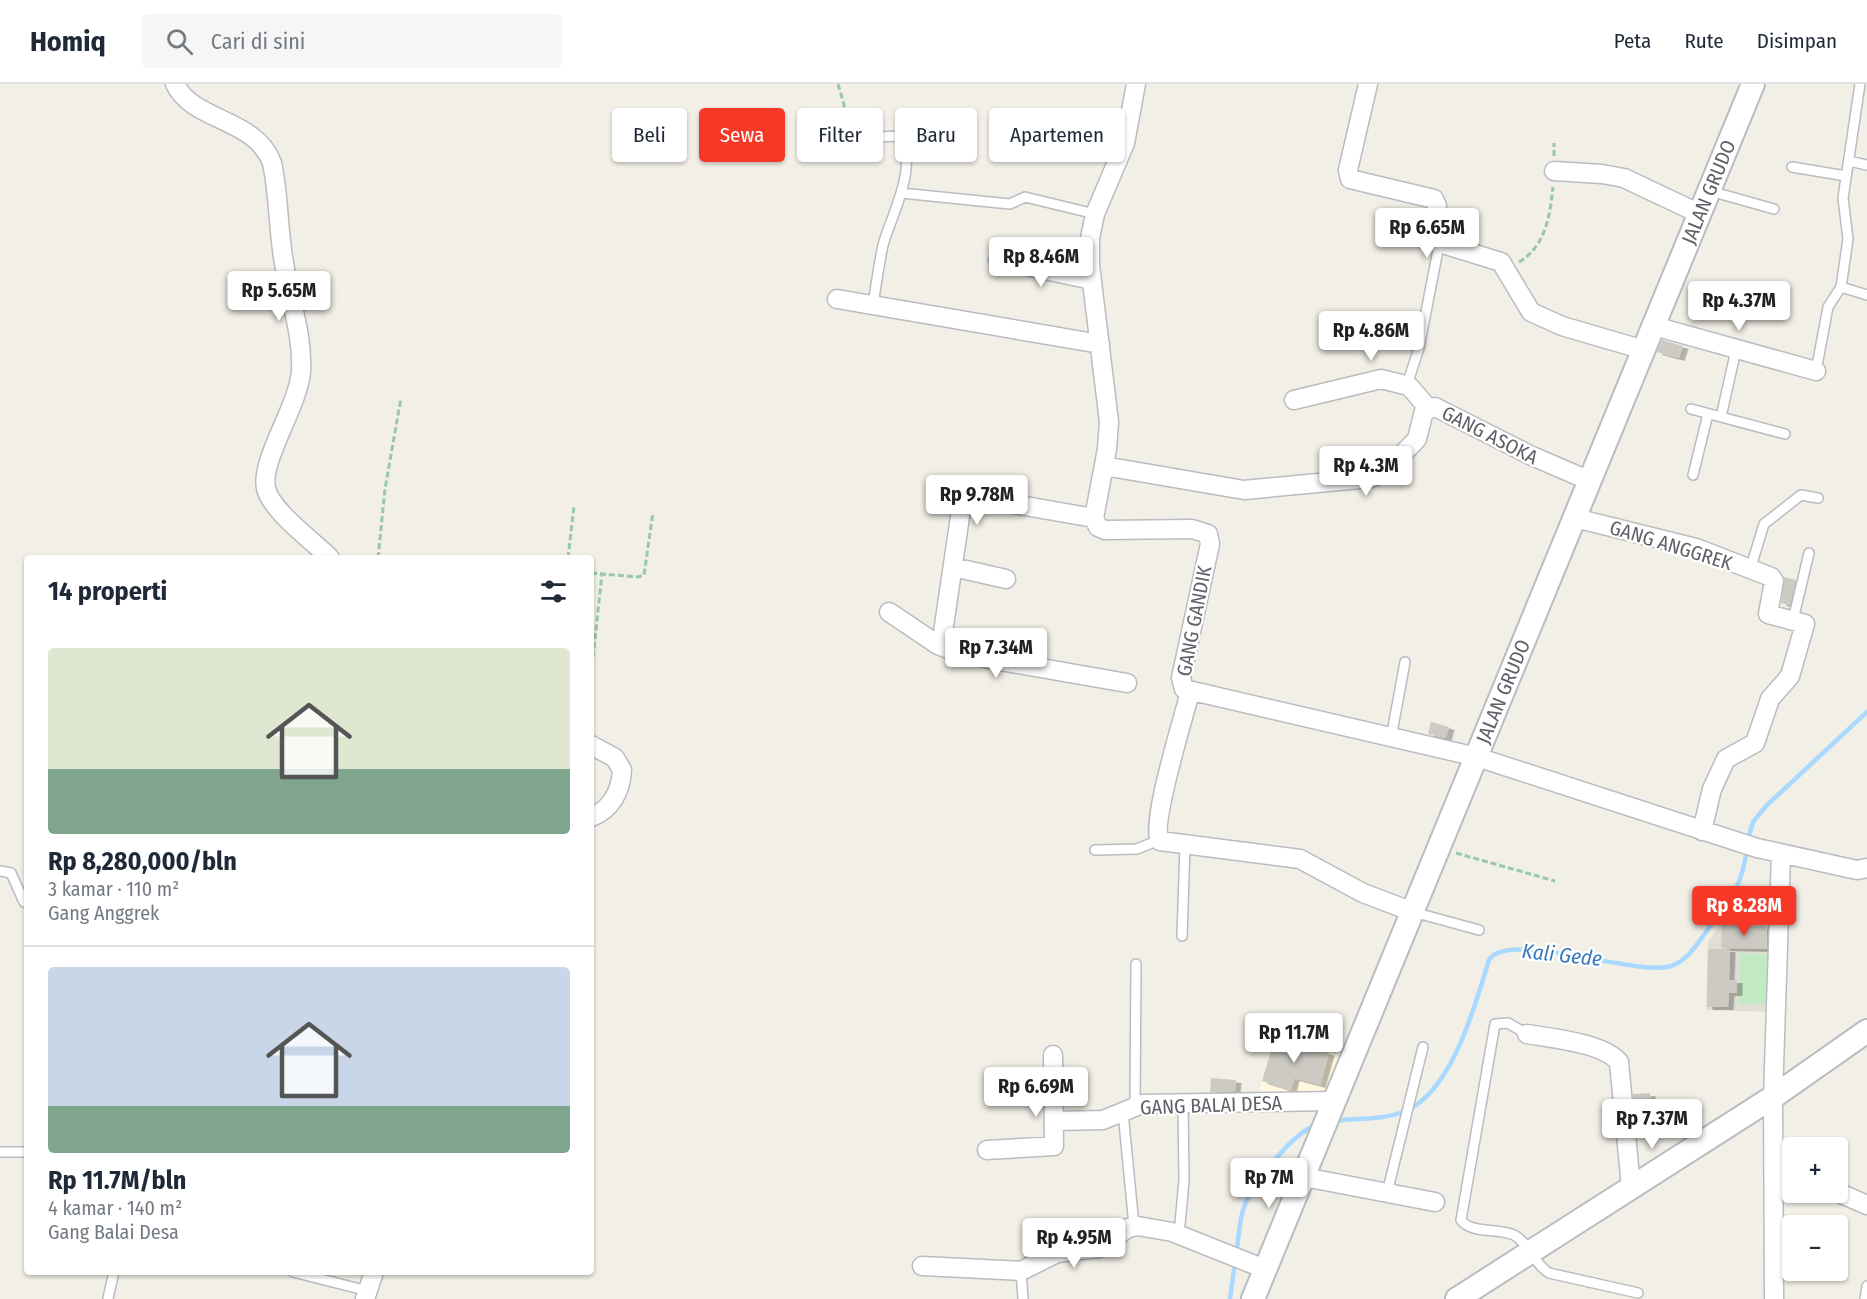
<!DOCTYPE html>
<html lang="id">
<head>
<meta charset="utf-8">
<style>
	:root { --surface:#fff; --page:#f6f6f7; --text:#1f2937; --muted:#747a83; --line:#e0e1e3; --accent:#f63827 }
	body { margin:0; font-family:"Fira Sans Condensed",sans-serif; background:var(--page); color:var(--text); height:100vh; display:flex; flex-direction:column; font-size:22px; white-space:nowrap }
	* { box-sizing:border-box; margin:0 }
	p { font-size:20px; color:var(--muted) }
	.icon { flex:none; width:33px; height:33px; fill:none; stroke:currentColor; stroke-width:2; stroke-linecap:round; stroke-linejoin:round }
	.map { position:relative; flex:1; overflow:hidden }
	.details { position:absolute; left:24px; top:471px; width:570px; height:720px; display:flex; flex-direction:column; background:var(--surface); border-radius:6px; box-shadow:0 2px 4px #0004 }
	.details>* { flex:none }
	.banner { position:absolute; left:612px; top:24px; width:570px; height:54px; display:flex; gap:12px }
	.fabs { position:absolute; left:1782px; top:1053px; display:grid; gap:12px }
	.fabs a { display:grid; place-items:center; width:66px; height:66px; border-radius:6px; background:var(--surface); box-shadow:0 2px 4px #0004; font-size:30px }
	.price { position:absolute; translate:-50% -51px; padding:0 14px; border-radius:6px; background:#fff; color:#222; font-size:20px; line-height:39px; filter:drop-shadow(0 2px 3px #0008) }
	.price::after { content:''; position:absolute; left:50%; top:36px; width:18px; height:14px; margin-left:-9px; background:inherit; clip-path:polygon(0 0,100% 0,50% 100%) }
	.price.current { background:var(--accent); color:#fff }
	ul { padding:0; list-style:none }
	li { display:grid; align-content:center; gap:12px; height:318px; padding:0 24px }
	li+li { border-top:2px solid var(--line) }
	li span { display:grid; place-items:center; height:186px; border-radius:6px; color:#555 }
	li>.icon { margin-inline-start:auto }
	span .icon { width:108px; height:108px; fill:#fffc; stroke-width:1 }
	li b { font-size:26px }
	h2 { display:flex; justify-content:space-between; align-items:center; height:72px; padding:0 24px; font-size:26px }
	.chip { padding:0 21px; border-radius:6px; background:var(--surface); box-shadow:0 2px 4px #0004; font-size:21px; line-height:54px }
	.chip.current { background:var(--accent); color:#fff }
	header { display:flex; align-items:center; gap:36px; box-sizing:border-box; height:84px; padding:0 30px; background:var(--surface); border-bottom:2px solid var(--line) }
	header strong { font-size:28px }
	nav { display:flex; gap:33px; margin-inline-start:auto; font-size:21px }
	.search { width:420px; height:54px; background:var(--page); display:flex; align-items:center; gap:15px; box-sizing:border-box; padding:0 21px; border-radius:6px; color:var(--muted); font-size:22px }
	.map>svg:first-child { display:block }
	.commercial { fill:#fff7de }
	.education { fill:#e1ded5 }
	.green { fill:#c1eac2 }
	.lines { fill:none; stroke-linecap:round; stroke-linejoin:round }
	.stream { stroke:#a9d9ff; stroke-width:4.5 }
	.building { fill:#cccac3; filter:url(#shadow) }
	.service-casing { stroke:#b9bcc1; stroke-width:12 }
	.minor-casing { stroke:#b9bcc1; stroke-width:21 }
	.tertiary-casing { stroke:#b9bcc1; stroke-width:26 }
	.path { stroke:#98c9a7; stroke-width:3; stroke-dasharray:6 3; stroke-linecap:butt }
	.service { stroke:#fff; stroke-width:9 }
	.minor { stroke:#fff; stroke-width:18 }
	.tertiary { stroke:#fff; stroke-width:22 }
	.labels { text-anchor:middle; stroke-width:4.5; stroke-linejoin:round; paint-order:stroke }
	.street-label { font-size:20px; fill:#5e6268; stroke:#fff }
	.water-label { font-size:21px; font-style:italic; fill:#3b79ba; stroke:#fff }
</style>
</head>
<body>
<header>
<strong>Homiq</strong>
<div class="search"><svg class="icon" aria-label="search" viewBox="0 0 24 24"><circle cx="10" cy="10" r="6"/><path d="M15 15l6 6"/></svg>Cari di sini</div>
<nav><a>Peta</a><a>Rute</a><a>Disimpan</a></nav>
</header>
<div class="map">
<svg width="1867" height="1215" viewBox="0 0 1867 1215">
	<defs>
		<filter id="shadow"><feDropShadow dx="5.5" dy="3" stdDeviation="0" flood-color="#0004"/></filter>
	</defs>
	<rect width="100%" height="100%" fill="#f1efe6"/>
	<path class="commercial" d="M1275,952L1347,974L1332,1013H1257Z"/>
	<path class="education" d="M1721,840L1776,842L1773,928L1706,926L1708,858Z"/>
	<path class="green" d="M1740,869L1770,870L1768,920H1738Z"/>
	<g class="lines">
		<path class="stream" d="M1748,755L1753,738L1766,722L1867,628
			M1334,1037C1356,1034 1382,1036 1403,1028C1452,1010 1475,921 1489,876C1507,845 1637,893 1671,882C1690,876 1702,852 1714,837C1735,808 1742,800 1747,764
			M1236,1169C1239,1154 1239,1137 1244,1123C1252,1100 1294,1047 1317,1041
			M1230,1215L1235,1178"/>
	</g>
	<path class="building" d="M1662,256L1683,262L1679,274L1657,268Z
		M1784,493L1796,496L1790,521L1781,519Z
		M1431,638L1449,643L1446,654L1428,650Z
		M1722,840L1767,842V865L1721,864Z
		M1708,865H1730L1729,896H1737V909H1729L1728,923H1707Z
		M1275,953L1329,969L1320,1001L1294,994L1291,1006L1262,997Z
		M1211,994L1236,996L1235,1007L1210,1008Z
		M1650,1009L1652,1034L1636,1036L1633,1010Z"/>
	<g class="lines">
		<g class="service-casing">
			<path id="service" d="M859,54L899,52C920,80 891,132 883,161C879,180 876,201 873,221
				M1849,77L1867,81
				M1792,83L1846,92
				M1710,107L1774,125
				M901,109L1010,120L1025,113L1095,130
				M1841,203L1867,211
				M1816,287L1828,223L1841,203L1848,155L1843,114L1860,0
				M1407,301L1419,264L1439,161
				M1691,325L1785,350
				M1721,333L1736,266
				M1693,391L1708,330
				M1750,486L1764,440L1801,411L1818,414
				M1793,536L1809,469
				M1391,654L1405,578
				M1095,766L1137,765L1159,756
				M0,787L11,789L24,818L27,819
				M1413,828L1479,846
				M1182,852L1185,762
				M1527,950L1508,939L1495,940L1461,1136C1471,1150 1499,1144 1514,1151C1529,1159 1534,1180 1549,1189L1638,1209
				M1135,1021L1136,880
				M1123,1028L1134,1142
				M0,1068H27
				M1387,1109L1423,963
				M1179,1151L1184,1096L1183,1019
				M1021,1187L1023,1215
				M293,1188L368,1207
				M108,1214L114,1188
				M1865,1215L1867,1202"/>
		</g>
		<g class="minor-casing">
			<path id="minor" d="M175,0C193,38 256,34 272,79C279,111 278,146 284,179C289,215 303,249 301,287C299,321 260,376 266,404C270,426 314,458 330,474
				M1136,0L1125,59L1095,130L1090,154V181L1109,338L1107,365L1094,434L1098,443L1105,446L1192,445L1208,450L1210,460L1181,594L1184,605L1477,673L1757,764L1857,786L1867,784
				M1368,0L1348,86L1350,95L1434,115L1437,122L1433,157L1501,178L1531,228L1562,242L1644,266
				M1554,87L1602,90L1624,94L1700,130
				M998,176L1092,196
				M837,215L1100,260
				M1654,242L1816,287
				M1294,316L1381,295L1409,302L1428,324
				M1104,382L1244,406L1371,394L1385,388L1417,355L1424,327L1435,323L1532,372L1590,397
				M1575,434L1696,464L1771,493L1774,497L1768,530L1805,540L1790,592L1770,615L1755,659L1726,675L1712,705L1702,747
				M953,483L1006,495
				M889,528L938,561L951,566L989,575L1127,599
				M941,562L962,419L965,414L974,413L1094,434
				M1190,608C1184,632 1150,740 1160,757L1300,775L1363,809L1413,828
				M591,661L615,674L622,686C621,707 611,726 591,733
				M1527,950C1551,954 1603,959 1619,978L1631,1103
				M1054,1037L1103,1036L1142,1020L1336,1017
				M987,1066L1054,1062L1053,971
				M1774,1072L1792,1085
				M1304,1093L1435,1118
				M1837,1108L1867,1121
				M922,1182L1021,1187L1057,1169L1099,1164L1128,1144L1138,1142L1172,1148L1265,1185
				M365,1215L374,1188
				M1774,1215L1773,1013L1781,770"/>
		</g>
		<g class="tertiary-casing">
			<g id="tertiary">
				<path id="s1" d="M1253,1215L1753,0"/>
				<path d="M1457,1215L1773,1013L1867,947"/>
			</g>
		</g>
		<path class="path" d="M838,0L851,45
			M1554,72V59
			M1519,178C1546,162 1550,131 1553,103
			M378,474L385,405L401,314
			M568,474L574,422
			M591,489L638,493L644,491L653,428
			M591,591L602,490
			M1456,769L1555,797"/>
		<use href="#service" class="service"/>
		<use href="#minor" class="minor"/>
		<use href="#tertiary" class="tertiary"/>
	</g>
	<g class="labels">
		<g class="street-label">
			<text dy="7" stroke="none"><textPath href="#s1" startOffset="1197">JALAN GRUDO</textPath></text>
			<text transform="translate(1490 351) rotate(27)" y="7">GANG ASOKA</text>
			<text transform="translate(1671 461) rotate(17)" y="7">GANG ANGGREK</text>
			<text transform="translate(1194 537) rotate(-79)" y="7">GANG GANDIK</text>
			<text dy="7" stroke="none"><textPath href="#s1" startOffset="657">JALAN GRUDO</textPath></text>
			<text transform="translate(1211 1021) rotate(-2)" y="7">GANG BALAI DESA</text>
		</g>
		<g class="water-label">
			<text transform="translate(1562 871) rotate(6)" y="7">Kali Gede</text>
		</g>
	</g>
</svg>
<div class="fabs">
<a>+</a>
<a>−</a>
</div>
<b class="price" style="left:1427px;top:175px">Rp 6.65M</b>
<b class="price" style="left:1041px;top:204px">Rp 8.46M</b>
<b class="price" style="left:279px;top:238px">Rp 5.65M</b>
<b class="price" style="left:1739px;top:248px">Rp 4.37M</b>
<b class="price" style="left:1371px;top:278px">Rp 4.86M</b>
<b class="price" style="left:1366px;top:413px">Rp 4.3M</b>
<b class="price" style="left:977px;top:442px">Rp 9.78M</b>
<b class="price" style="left:996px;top:595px">Rp 7.34M</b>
<b class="price current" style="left:1744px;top:853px">Rp 8.28M</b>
<b class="price" style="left:1294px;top:980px">Rp 11.7M</b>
<b class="price" style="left:1036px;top:1034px">Rp 6.69M</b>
<b class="price" style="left:1652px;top:1066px">Rp 7.37M</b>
<b class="price" style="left:1269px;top:1125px">Rp 7M</b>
<b class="price" style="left:1074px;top:1185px">Rp 4.95M</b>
<div class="banner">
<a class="chip">Beli</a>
<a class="chip current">Sewa</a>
<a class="chip">Filter</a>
<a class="chip">Baru</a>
<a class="chip">Apartemen</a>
</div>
<section class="details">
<h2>14 properti<svg class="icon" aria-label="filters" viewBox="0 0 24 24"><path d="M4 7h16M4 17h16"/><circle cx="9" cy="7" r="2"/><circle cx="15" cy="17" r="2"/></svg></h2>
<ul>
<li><span style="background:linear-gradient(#dfe7d0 65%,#7fa58c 0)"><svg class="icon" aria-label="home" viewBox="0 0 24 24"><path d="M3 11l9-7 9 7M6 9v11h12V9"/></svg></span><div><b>Rp 8,280,000/bln</b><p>3 kamar · 110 m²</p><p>Gang Anggrek</p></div></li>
<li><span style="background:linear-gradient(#c9d6e8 75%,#7fa58c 0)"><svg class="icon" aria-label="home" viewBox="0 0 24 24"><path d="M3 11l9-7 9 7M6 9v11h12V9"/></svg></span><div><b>Rp 11.7M/bln</b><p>4 kamar · 140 m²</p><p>Gang Balai Desa</p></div></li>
</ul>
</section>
</div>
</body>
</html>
